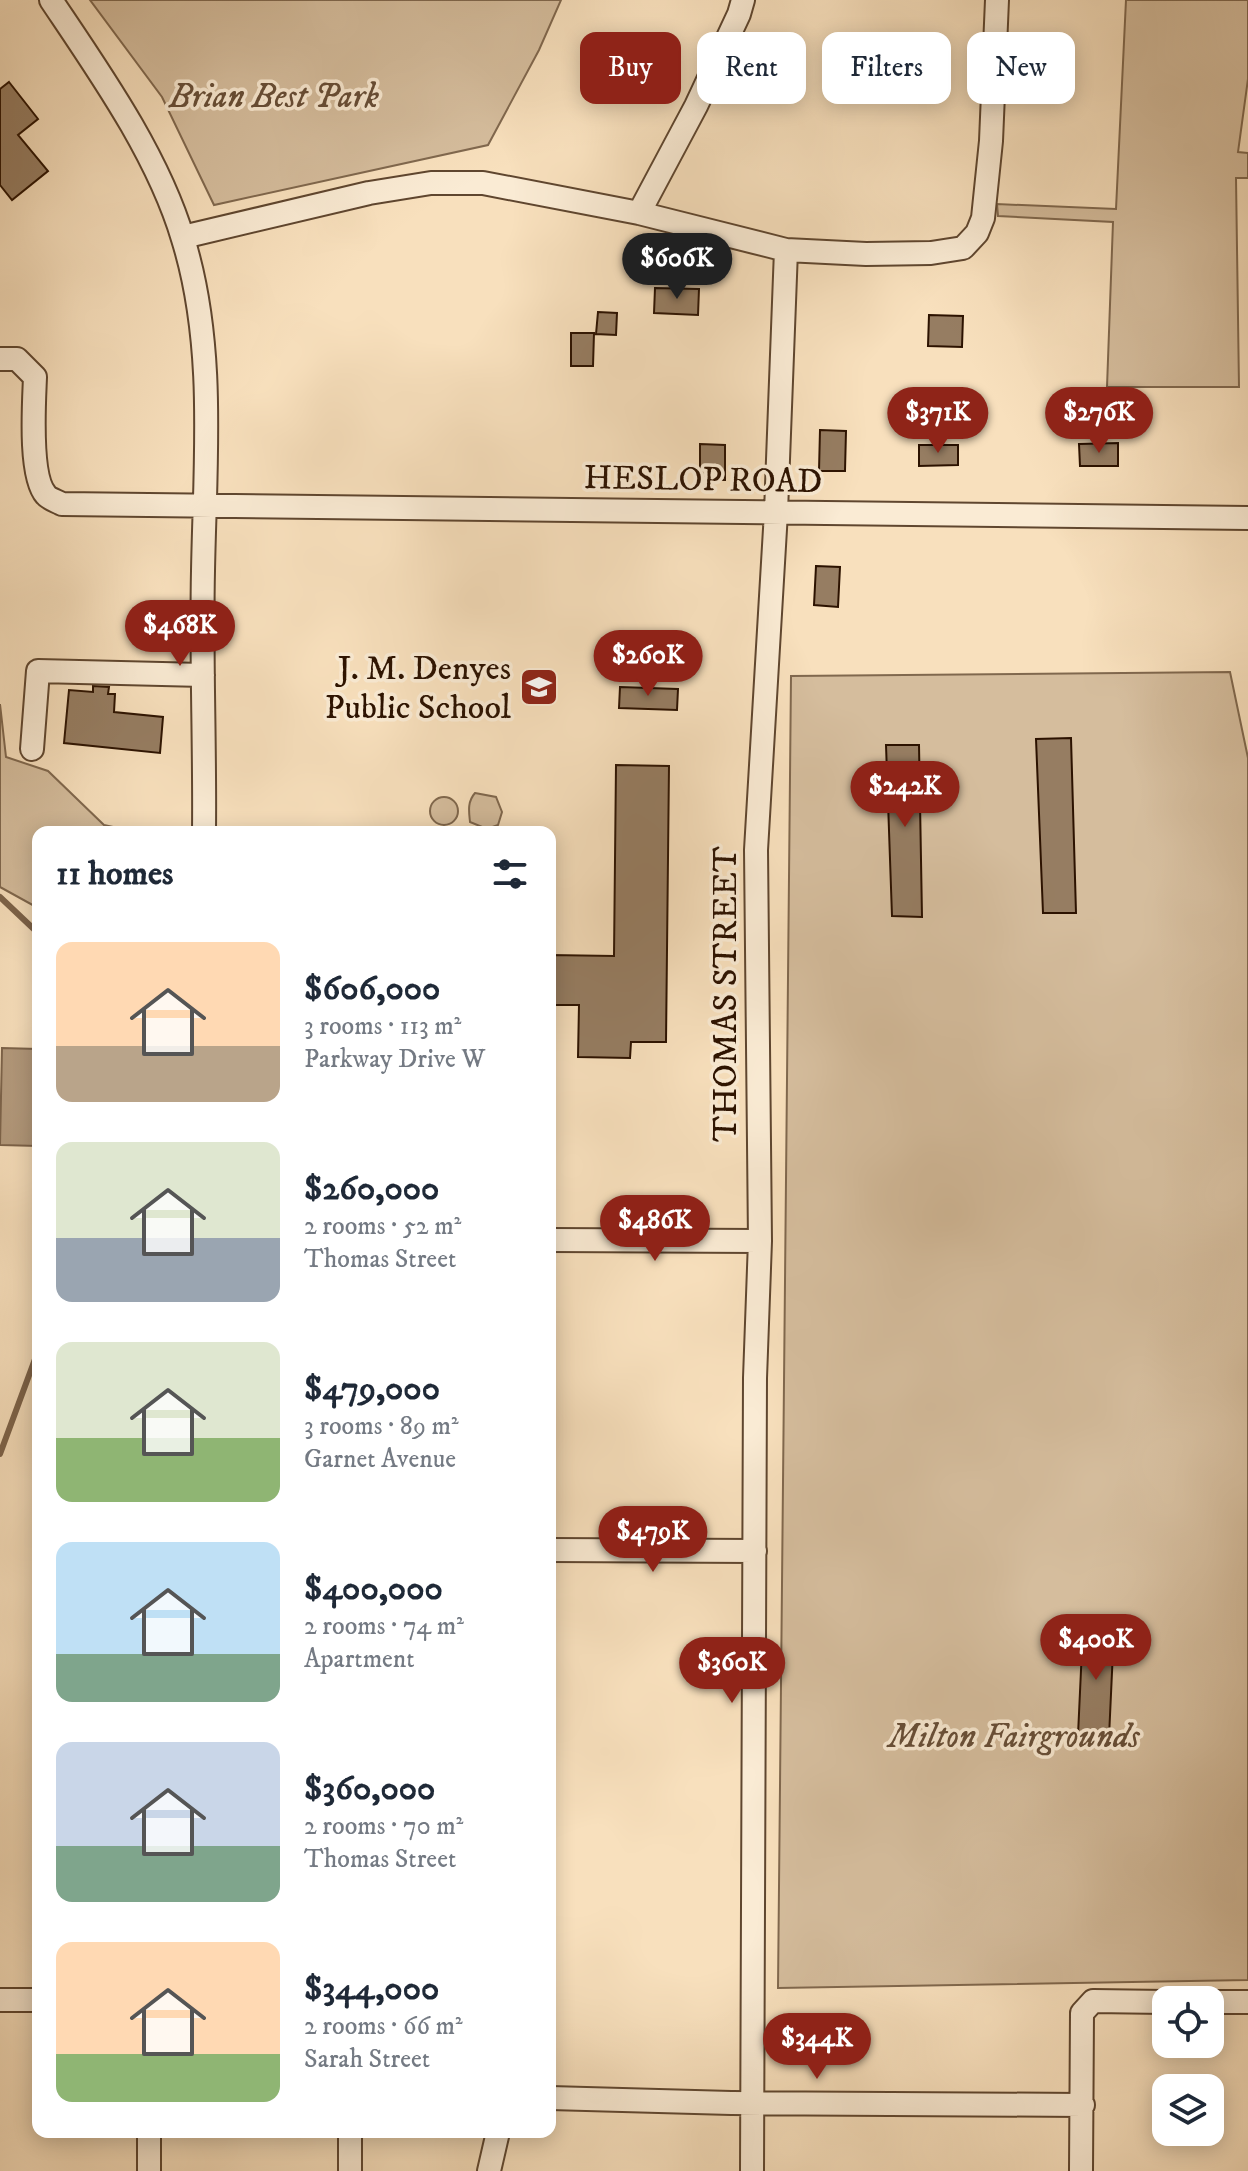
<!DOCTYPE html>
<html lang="en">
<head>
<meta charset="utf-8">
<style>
	:root { --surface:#fff; --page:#f6f6f7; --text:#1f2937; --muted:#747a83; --accent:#8f2418 }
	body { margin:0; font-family:"IM FELL DW Pica",serif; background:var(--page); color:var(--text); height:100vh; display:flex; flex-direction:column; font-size:30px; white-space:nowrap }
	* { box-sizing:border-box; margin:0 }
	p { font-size:26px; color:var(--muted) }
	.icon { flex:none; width:44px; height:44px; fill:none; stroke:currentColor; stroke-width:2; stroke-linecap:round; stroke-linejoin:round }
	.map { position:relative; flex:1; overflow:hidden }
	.side { position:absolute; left:32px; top:826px; width:524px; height:1312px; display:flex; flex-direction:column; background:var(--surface); border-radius:16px; box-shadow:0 4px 20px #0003 }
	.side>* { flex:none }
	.top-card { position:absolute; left:580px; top:32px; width:548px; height:72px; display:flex; gap:16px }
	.controls { position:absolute; left:1152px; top:1986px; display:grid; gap:16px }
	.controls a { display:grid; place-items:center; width:72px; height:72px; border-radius:16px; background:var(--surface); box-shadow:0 4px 20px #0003; font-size:40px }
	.price { position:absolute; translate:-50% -68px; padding:0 18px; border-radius:28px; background:var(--accent); color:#fff; font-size:26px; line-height:52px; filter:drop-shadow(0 2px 4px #0008) }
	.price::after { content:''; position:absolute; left:50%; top:48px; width:24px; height:18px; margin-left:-12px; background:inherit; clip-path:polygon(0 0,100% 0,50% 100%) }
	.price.active { background:#222; color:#fff }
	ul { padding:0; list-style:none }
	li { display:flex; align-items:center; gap:24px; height:200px; padding:0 24px }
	li span { display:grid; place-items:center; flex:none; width:224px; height:160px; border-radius:16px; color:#555 }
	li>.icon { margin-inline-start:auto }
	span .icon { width:96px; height:96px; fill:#fffc; stroke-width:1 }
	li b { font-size:34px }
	h2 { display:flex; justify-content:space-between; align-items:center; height:96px; padding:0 24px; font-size:34px }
	.tag { padding:0 28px; border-radius:16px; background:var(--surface); box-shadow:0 4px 20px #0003; font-size:28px; line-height:72px }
	.tag.active { background:var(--accent); color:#fff }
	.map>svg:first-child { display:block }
	.green { fill:#d5bd9d; stroke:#80684e; stroke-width:2 }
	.water { fill:#b39a7d; stroke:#7d644b; stroke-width:2 }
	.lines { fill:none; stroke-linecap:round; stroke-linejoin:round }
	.stream { stroke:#7d644b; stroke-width:6 }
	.building { fill:#967d62; stroke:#2c1200; stroke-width:2 }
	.minor-casing { stroke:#5f462f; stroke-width:26 }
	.minor { stroke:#faebd4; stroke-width:22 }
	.labels { text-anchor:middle; stroke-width:7; stroke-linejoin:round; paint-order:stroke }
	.park-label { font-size:34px; font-style:italic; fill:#674e37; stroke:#faebd4 }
	.street-label { font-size:34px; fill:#2c1200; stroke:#faebd4 }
	.poi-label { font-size:34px; fill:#2c1200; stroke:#faebd4; text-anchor:end }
</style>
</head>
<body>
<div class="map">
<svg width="1248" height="2171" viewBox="0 0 1248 2171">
	<rect width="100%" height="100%" fill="#f8e0bd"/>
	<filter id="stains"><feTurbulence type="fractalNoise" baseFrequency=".0025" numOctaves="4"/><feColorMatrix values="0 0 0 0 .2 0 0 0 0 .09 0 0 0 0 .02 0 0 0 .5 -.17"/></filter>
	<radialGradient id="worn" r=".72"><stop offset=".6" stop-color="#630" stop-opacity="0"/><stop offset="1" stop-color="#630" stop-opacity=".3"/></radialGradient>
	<path class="green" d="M90,0H561L539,50L488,145L214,205L162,97Z
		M1126,0H1248V79L1238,152L1248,153V178H1236L1239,387H1107L1113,222L998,216L997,204L1116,209Z
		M1230,672L1248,758V1980L778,1988L791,676Z
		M0,704L6,757L48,771L104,825L136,832H38V908L0,887Z
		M475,793L496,797L502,812L498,825L487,829L470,822C469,812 467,802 475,793Z
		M430 811a14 14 0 1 1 28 0a14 14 0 1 1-28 0Z"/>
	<path class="water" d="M2,1048L38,1049V1146L0,1145Z"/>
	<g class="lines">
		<path class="stream" d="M0,897L38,933
			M0,1454L38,1351"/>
	</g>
	<path class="building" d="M9,82L38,119L18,135L48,171L12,200L0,185V89Z
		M655,288L699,289L698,315L654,313Z
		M598,312L617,313L616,335L596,334Z
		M929,315L963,316L962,347L928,346Z
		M571,333H594L593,366H571Z
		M820,430L846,431L845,471H819Z
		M1118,443V466H1080L1079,444Z
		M700,444L725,445V480H700Z
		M919,445H958V465L919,466Z
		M816,566L840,567L838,607L814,605Z
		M93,686L109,687L108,694H115L114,712L163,717L160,753L64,743L69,690L93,692Z
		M620,687L678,689L677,710L619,708Z
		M1071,738L1076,913H1043L1036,739Z
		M886,745H919L922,917L892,916Z
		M616,765L669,766L666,1042H631L630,1058L578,1057L579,1005H550V955L614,956Z
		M1083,1627L1114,1629L1109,1737L1078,1735Z"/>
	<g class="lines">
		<g class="minor-casing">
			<path id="minor" d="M51,0C100,73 158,155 183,239C216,345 205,461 203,571C201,658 205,745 204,832
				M639,213L696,106L739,14L743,0
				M183,237L369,193L431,183H483L639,213L786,250L866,254L931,253L963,248L977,233L983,218L991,141L997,0
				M0,359H17L35,377C34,403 29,476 46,495C49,499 57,501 62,504L1248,518
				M32,749L38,671L203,675
				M550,1240L760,1241
				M550,1550L755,1551
				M0,2000H38
				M1210,2002H1248
				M550,2098L731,2103L1083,2105
				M149,2132V2171
				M350,2132V2171
				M489,2171L498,2132
				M752,2171L755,1378L760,1241L756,850L776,512L786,250
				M1081,2171L1082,2013L1093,2001L1166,2002"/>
		</g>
		<use href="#minor" class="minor"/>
	</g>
	<defs>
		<g id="school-square" transform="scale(2)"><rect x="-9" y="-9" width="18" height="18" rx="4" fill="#8f2418" stroke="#faebd4"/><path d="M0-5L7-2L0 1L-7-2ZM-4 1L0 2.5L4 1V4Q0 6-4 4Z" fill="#fff"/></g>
	</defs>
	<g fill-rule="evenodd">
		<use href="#school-square" x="539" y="687"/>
	</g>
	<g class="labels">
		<g class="park-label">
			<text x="274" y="107">Brian Best Park</text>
			<text x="1014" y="1747">Milton Fairgrounds</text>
		</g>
		<g class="street-label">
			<text transform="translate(703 478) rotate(1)" y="12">HESLOP ROAD</text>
			<text transform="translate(724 994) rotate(-90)" y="12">THOMAS STREET</text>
		</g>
		<g class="poi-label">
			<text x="511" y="679">J. M. Denyes<tspan x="511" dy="39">Public School</tspan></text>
		</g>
	</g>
	<rect width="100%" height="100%" filter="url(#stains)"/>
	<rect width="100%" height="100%" fill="url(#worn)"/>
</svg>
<div class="controls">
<a><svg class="icon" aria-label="locate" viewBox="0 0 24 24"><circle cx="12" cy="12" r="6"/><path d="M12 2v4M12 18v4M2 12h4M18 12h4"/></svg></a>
<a><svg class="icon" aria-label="layers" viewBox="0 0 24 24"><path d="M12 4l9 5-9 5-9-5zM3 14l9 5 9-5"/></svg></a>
</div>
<b class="price active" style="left:677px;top:301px">$606K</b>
<b class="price" style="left:938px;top:455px">$371K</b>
<b class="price" style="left:1099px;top:455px">$276K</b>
<b class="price" style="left:180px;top:668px">$468K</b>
<b class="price" style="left:648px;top:698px">$260K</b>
<b class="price" style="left:905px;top:829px">$242K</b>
<b class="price" style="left:655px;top:1263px">$486K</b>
<b class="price" style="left:653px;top:1574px">$479K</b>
<b class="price" style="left:1096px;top:1682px">$400K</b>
<b class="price" style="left:732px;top:1705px">$360K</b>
<b class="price" style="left:817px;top:2081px">$344K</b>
<div class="top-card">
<a class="tag active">Buy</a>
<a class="tag">Rent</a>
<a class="tag">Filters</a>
<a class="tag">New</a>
</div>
<section class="side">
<h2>11 homes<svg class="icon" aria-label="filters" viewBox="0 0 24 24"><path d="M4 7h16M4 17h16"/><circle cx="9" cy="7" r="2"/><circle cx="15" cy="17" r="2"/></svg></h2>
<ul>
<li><span style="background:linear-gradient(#ffd9b3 65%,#b9a48a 0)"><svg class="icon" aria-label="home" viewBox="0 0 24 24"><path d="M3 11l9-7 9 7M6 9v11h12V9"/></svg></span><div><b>$606,000</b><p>3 rooms · 113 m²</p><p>Parkway Drive W</p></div></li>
<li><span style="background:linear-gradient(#dfe7d0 60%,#9aa5b1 0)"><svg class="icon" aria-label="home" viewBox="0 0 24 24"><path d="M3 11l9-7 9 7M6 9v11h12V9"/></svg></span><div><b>$260,000</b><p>2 rooms · 52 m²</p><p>Thomas Street</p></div></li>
<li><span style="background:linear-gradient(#dfe7d0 60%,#8fb573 0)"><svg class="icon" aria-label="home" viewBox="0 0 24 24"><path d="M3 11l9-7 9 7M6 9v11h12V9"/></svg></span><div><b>$479,000</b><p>3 rooms · 89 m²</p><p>Garnet Avenue</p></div></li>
<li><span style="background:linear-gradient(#bfe0f5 70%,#7fa58c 0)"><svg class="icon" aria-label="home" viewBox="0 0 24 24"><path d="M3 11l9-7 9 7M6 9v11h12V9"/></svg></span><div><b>$400,000</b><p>2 rooms · 74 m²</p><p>Apartment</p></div></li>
<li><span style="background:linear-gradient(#c9d6e8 65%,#7fa58c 0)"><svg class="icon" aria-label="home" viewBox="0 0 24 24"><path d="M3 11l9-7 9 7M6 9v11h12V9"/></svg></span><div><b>$360,000</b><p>2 rooms · 70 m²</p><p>Thomas Street</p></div></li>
<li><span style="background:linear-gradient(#ffd9b3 70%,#8fb573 0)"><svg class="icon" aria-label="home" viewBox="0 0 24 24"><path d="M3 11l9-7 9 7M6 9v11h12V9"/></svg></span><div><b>$344,000</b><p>2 rooms · 66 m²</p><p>Sarah Street</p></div></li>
</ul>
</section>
</div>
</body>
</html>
